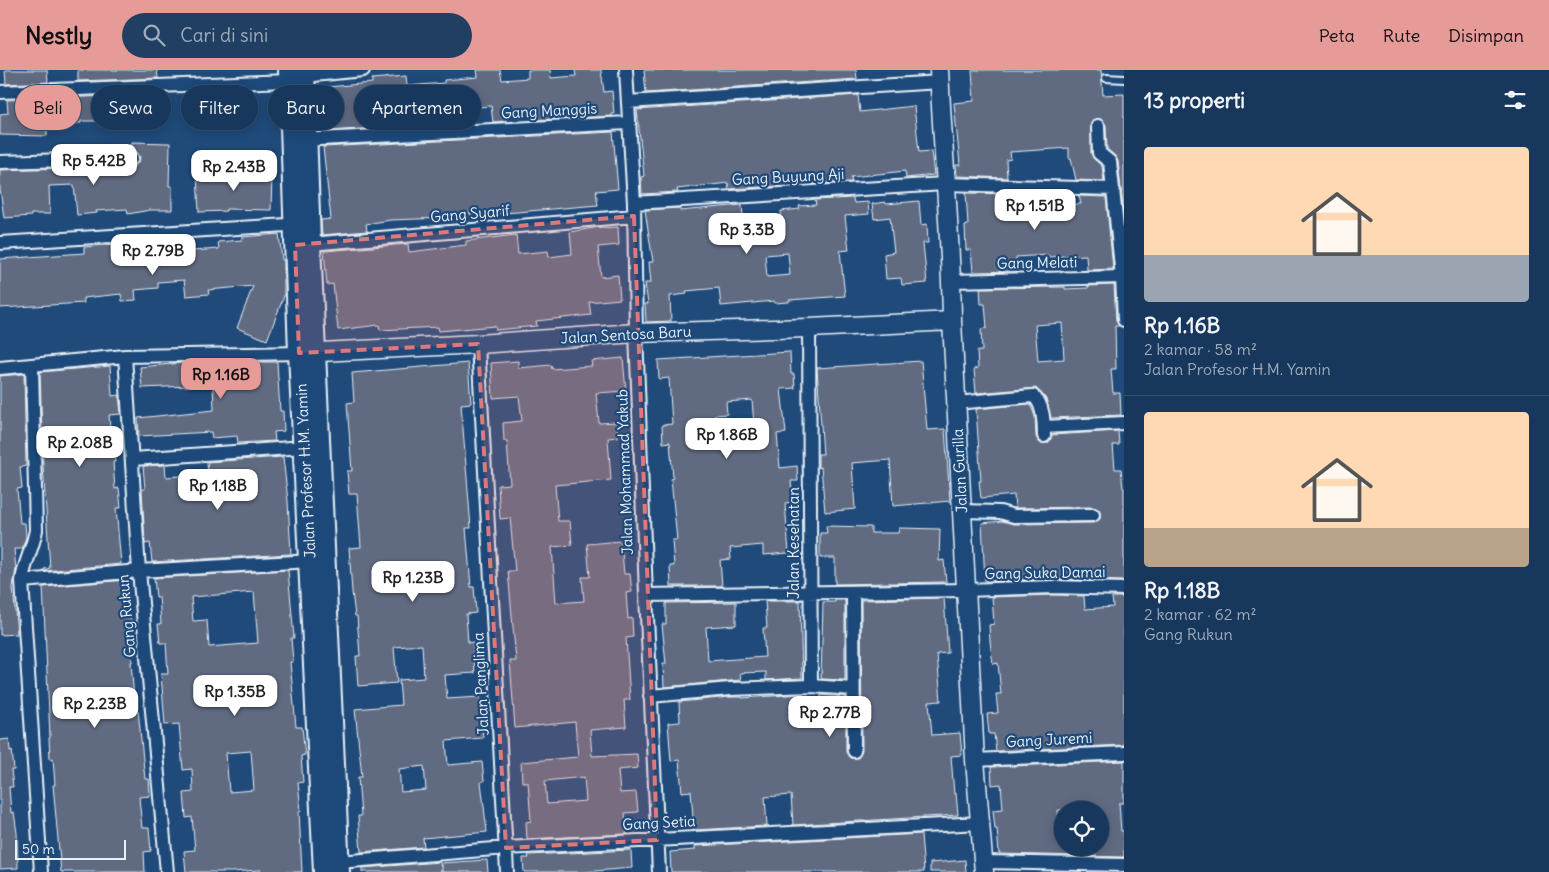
<!DOCTYPE html>
<html lang="id">
<head>
<meta charset="utf-8">
<style>
	:root { --surface:#17385c; --page:#203f62; --text:#f1f3f6; --muted:#9eacbb; --line:#365272; --accent:#e69b98 }
	body { margin:0; font-family:Delius,sans-serif; background:var(--page); color:var(--text); height:100vh; display:flex; flex-direction:column; font-size:19px; white-space:nowrap }
	* { box-sizing:border-box; margin:0 }
	p { font-size:16px; color:var(--muted) }
	.icon { flex:none; width:28px; height:28px; fill:none; stroke:currentColor; stroke-width:2; stroke-linecap:round; stroke-linejoin:round }
	.map { position:relative; flex:1; overflow:hidden }
	.drawer { display:flex; flex-direction:column; background:var(--surface); width:425px }
	.drawer>* { flex:none }
	.guide { position:absolute; left:15px; top:15px; width:475px; height:45px; display:flex; gap:10px }
	.fabs { position:absolute; left:1054px; top:731px; display:grid; gap:10px }
	.fabs a { display:grid; place-items:center; width:55px; height:55px; border-radius:50%; background:var(--surface); box-shadow:0 2px 12px #0003,0 0 0 1px var(--line); font-size:25px }
	.scale { position:absolute; left:15px; bottom:12px; width:111px; box-sizing:border-box; padding-left:5px; border:2px solid #e8f1f8; border-top:0; font-size:14px; line-height:18px; white-space:nowrap; color:#e8f1f8; -webkit-text-stroke:4px #1f4a7a; paint-order:stroke }
	.price { position:absolute; translate:-50% -42px; padding:0 11px; border-radius:10px; background:#fff; color:#222; font-size:16px; line-height:32px; filter:drop-shadow(0 1px 2px #0008) }
	.price::after { content:''; position:absolute; left:50%; top:30px; width:15px; height:11px; margin-left:-8px; background:inherit; clip-path:polygon(0 0,100% 0,50% 100%) }
	.price.selected { background:var(--accent); color:#111 }
	ul { padding:0; list-style:none }
	li { display:grid; align-content:center; gap:10px; height:265px; padding:0 20px }
	li+li { border-top:1px solid var(--line) }
	li span { display:grid; place-items:center; height:155px; border-radius:5px; color:#555 }
	li>.icon { margin-inline-start:auto }
	span .icon { width:90px; height:90px; fill:#fffc; stroke-width:1 }
	li b { font-size:21px }
	h2 { display:flex; justify-content:space-between; align-items:center; height:60px; padding:0 20px; font-size:21px }
	.tag { padding:0 18px; border-radius:22px; background:var(--surface); box-shadow:0 2px 12px #0003,0 0 0 1px var(--line); font-size:18px; line-height:45px }
	.tag.selected { background:var(--accent); color:#111 }
	header { display:flex; align-items:center; gap:30px; box-sizing:border-box; height:70px; padding:0 25px; background:var(--accent); color:#111 }
	header strong { font-size:24px }
	nav { display:flex; gap:28px; margin-inline-start:auto; font-size:18px }
	.search { width:350px; height:45px; background:var(--page); display:flex; align-items:center; gap:12px; box-sizing:border-box; padding:0 18px; border-radius:28px; color:var(--muted); font-size:19px }
	main { display:flex; flex:1; min-height:0 }
	.map>svg:first-child { display:block }
	.building { fill:#606a81; stroke:#e8f1f8; fill-rule:evenodd }
	.lines { fill:none; stroke-linecap:round; stroke-linejoin:round }
	.lane-casing { stroke:#e8f1f8; stroke-width:10 }
	.street-casing { stroke:#e8f1f8; stroke-width:16 }
	.secondary-casing { stroke:#e8f1f8; stroke-width:21 }
	.primary-casing { stroke:#e8f1f8; stroke-width:24 }
	.lane { stroke:#1f4a7a; stroke-width:6 }
	.street { stroke:#1f4a7a; stroke-width:12 }
	.secondary { stroke:#1f4a7a; stroke-width:18 }
	.primary { stroke:#1f4a7a; stroke-width:20 }
	.marked { fill:#dd787b; fill-opacity:0.2; stroke:#dd787b; stroke-width:4; stroke-dasharray:10 6; stroke-linejoin:round }
	.labels { text-anchor:middle; stroke-width:4.5; stroke-linejoin:round; paint-order:stroke }
	.street-label { font-size:15px; fill:#e8f1f8; stroke:#1f4a7a }
</style>
</head>
<body>
<header>
<strong>Nestly</strong>
<div class="search"><svg class="icon" aria-label="search" viewBox="0 0 24 24"><circle cx="10" cy="10" r="6"/><path d="M15 15l6 6"/></svg>Cari di sini</div>
<nav><a>Peta</a><a>Rute</a><a>Disimpan</a></nav>
</header>
<main>
<div class="map">
<svg width="1124" height="802" viewBox="0 0 1124 802">
	<rect width="100%" height="100%" fill="#1f4a7a"/>
	<filter id="ink" filterUnits="userSpaceOnUse"><feTurbulence type="fractalNoise" baseFrequency=".02" numOctaves="2"/><feDisplacementMap in="SourceGraphic" scale="10" xChannelSelector="R" yChannelSelector="G"/><feConvolveMatrix kernelMatrix="1 2 1 2 8 2 1 2 1" color-interpolation-filters="sRGB"/></filter>
	<g filter="url(#ink)">
		<path class="building" d="M5,0H47L48,12L6,14Z
			M78,0H157L158,8L78,11Z
			M477,0H500L502,10L528,8V0H550L551,8L576,6L575,0H601L604,22L612,21L614,44H611L612,46L536,50L535,40L506,43V51L493,52L491,36L446,40L447,54L327,61L326,49H329L327,17L372,13V9L406,6L407,16L444,13V10L478,7Z
			M644,0H856L857,9L646,23Z
			M972,0H1101L1103,25L1124,24V147L1118,91L1115,86L1107,79L1106,55L1101,49H1094L1091,53V83L1094,89L1102,96L1104,111L1076,110L1071,88H1069V78L1010,82L1011,89L1006,90L1007,108L957,106L956,95H960L954,33L974,31Z
			M164,24V51H81V53L47,54V66L0,65V44L8,43L7,30Z
			M858,25L860,42L914,36L919,82L931,81L934,105L906,108L905,101L851,107L852,112L814,114L813,109L778,112L779,116L729,119L728,113L677,119L678,122L642,124L641,107L644,106L637,40Z
			M613,62L618,119L596,121L598,135L471,146V143L444,145V148L390,150L366,154L367,161L322,165L321,150L331,149L323,77Z
			M132,72L170,73L169,116H172V140H150L128,144L127,139L96,141L97,143L77,145L74,115L49,116L50,144H31V146L4,148L0,119V100L133,96L139,92L140,87L136,81L132,80Z
			M233,104L272,105L271,140L226,139V141L199,142L197,106Z
			M966,123L1018,124V126L1043,125L1044,136L1081,134L1079,126L1106,127L1113,199L1087,200L1086,185L1048,187V185L1016,187L1017,201L973,202L971,180H966L965,156L968,155Z
			M853,128L854,133L868,132L869,144L845,146L849,180L840,181L845,226L789,230V232L774,233V231L721,236L719,218L686,221L687,224L670,226L671,251L646,252L645,234H648L645,213H651L649,192H653L645,140L680,138V141L742,135L745,169L783,165L781,141L800,139L799,136L816,135L815,130ZM788,183L790,205L767,207L765,185Z
			M919,131L921,155L927,154L928,173H923L927,213L902,215L901,208L886,209L884,184L894,182L890,147L874,149L872,134L885,132L886,134Z
			M600,157V158L618,157L619,175L598,177L601,207L618,205L620,229L589,232L591,245L536,251L537,256L496,260L495,256L439,261L438,257L380,260L379,255L338,260L333,214L327,215L324,181L408,174L409,182L466,175V171L516,165L518,184L548,181L549,187L572,184L570,162Z
			M279,164L282,190H284V226L267,270L237,258L253,216L208,220L209,224L186,226L184,210L158,212V218L135,220L136,230L122,231L121,224L83,228L84,233L0,238V189L84,183V177L115,174V176L133,175V178L178,175V182L219,179L218,172L242,170V167Z
			M1114,215L1116,250L1119,256H1115L1116,299H1111L1113,323H1120L1121,345L1051,348L1046,329L1036,318L976,323L974,299L978,298L977,281H982L981,259L987,258L985,234H981L980,218L1065,217V219L1088,218V216ZM1062,253L1064,289L1038,291L1035,255Z
			M790,282L791,304H794L795,318L781,319L786,363L777,364L780,398L797,396L798,411H791L793,432L785,433L789,483L763,485V475L730,478L731,489L720,490L722,516H671L670,496H674L672,470H677L671,409L673,408L670,372L663,373L662,355L672,354L669,308L659,309L658,290ZM752,330L755,368L717,371L715,345L727,344L726,332Z
			M623,288L626,321L596,323L599,353L617,352L618,367L608,368L611,410L555,415L558,451H570L572,475L552,477L556,533L584,531L582,507H590L587,474L621,471L624,504H630L632,522L626,523L628,549L632,548L633,567L626,568L630,630H624L626,657L590,660L592,686L637,684L638,698L618,700L620,723L636,722L638,742L625,743L627,764L527,769L526,752L531,751L528,712H522L521,692L578,687L575,652L515,658L510,591H516L508,501H515L510,448L500,449L498,415L510,414L507,371H504L503,353L522,351L519,326L493,328L491,293L518,291V298L551,295L552,299L592,296L591,291ZM584,707L586,731L547,734L545,711Z
			M921,291L927,360L945,359L950,431L893,436L890,390L852,393L855,439L825,442L821,397L818,398V384H823L817,298Z
			M220,292H277L280,341H283L284,361L274,362L275,371L238,373L237,366L212,368L211,362L139,366L138,348L214,340L213,315L142,318L140,297L182,293H198V294Z
			M468,293L471,333L461,334L471,458H466L471,517H474L476,543L466,544L468,573L473,572L475,603L445,605L447,629L480,627L483,668L446,671L448,695L482,692L484,711L481,712L487,762L423,768L424,777L361,782L358,746H361L358,707H362L355,639L401,635L399,610L424,608L422,575L394,577L397,613L358,616L356,586H360L357,546H355L352,522L349,478L361,477L357,424H349L347,401H352L347,333L354,332L352,303ZM424,696L426,720L401,722L399,699Z
			M110,296L112,326L119,325L121,344L109,345L111,373H113L115,392H113L115,419L119,418L121,438H116L121,494L44,501V499L50,498L43,396L40,302Z
			M24,304L26,396L20,397L22,418L17,419L20,453H25L26,467L22,479H14L16,499L13,517L17,564L0,565V306Z
			M1030,334L1035,346L1036,367L1040,373H1048L1052,365L1118,361L1119,375H1113L1115,399H1121L1123,418H1124V511L1054,509L985,511L982,453L1002,451L1014,454L1093,453L1100,449V440L1093,437L1015,438L1014,425L981,428L979,411H981L976,339Z
			M283,387L288,431L291,484L152,492L150,473L145,474L142,420L145,419L143,396L165,395L166,407L208,404L207,392Z
			M826,456L871,457V463H898L899,458L940,459L939,491L944,490L946,512L835,514V488H820V463H827Z
			M288,500L294,568H291L293,592H290L296,657H302L305,685L301,686L303,712L298,713L301,741H299L302,802H261V800L231,802H186L184,781L195,780L192,747L186,748L184,723L193,722L192,699L183,700L179,654L165,655L161,604H168L166,573H160L158,554H161L159,527H156L154,508ZM254,522L258,573L209,577L207,550L193,551L191,527ZM251,681L254,720L229,722L226,683Z
			M127,510L130,550H132L134,569L130,570L132,592H131L135,641L138,640L145,709H149L150,726L139,727L142,758H149L151,781L144,782L145,802H61L53,715H55L53,688L50,689L49,668H50L49,645L43,517Z
			M1054,525L1084,526L1085,539L1113,537L1112,527H1124V675L996,681L994,664H989L987,644L998,643L996,624H1001L998,593L993,594L990,571L989,555L994,554L992,527Z
			M944,528L948,583L937,584L941,631L929,632L932,665L960,663L962,685L951,686L954,724L956,723L958,745L793,755L791,725L765,727L767,756L694,760L691,721L682,722L679,690L671,691L668,653L680,652L679,632L730,627H742V628L802,624V635H820L821,625L846,627V682L850,688H858L862,681L861,530Z
			M835,530H845V610L821,609L823,532H835Z
			M765,531H800L802,608L766,610V602L740,603L741,610L664,617L663,594H666L662,554H666V533L736,532V555L706,557L708,591L765,587L763,558H767Z
			M9,669L10,681L12,680L14,700H11L13,717H9L11,743L14,742L17,763L18,798L0,799V670Z
			M1124,691V733H1119L1121,761H1124V787L999,784L997,759H995L993,740L1003,739L1001,714L992,715L991,697ZM1058,740H1100V778H1061Z
			M921,764L924,802H671L670,782L695,780V776Z
			M631,780L632,798L583,802H524L523,788H529L528,785Z
			M487,790L488,802H442V793Z
			M965,790L966,802H930V793Z
			M440,792L441,802H362V798Z"/>
		<g class="lines">
			<g class="lane-casing">
				<path id="lane" d="M1106,8L1124,9"/>
			</g>
			<g class="street-casing">
				<path id="street" d="M626,0L634,133L636,263L646,525L659,802
					M304,6L363,0
					M0,22L289,11
					M628,32L940,12
					M1098,56L1099,83L1110,92L1113,119
					M301,70L628,53
					M0,92L132,88
					M634,133L945,114L1113,119L1122,207L1124,250
					M0,173L302,154
					M310,174L634,146
					M952,211L1124,207
					M809,258L811,616L853,619
					M478,274L507,802
					M125,286L139,501L167,802
					M32,296L36,460C33,478 24,493 22,511L41,802
					M0,298L125,286L299,283
					M956,333L1033,326C1044,333 1044,354 1044,366
					M1044,357L1124,353
					M133,389L304,377
					M962,441L1000,442L1014,446L1093,445
					M22,511L139,501L311,491
					M853,522L854,681
					M646,525L966,520L1054,517L1124,519
					M650,626L730,619L811,616
					M975,690L1124,683
					M339,792L506,778L981,753
					M983,792L1124,795"/>
			</g>
			<g class="secondary-casing">
				<path id="secondary" d="M939,0C943,83 951,167 952,251L975,690L984,802
					M301,283L478,274L636,263L809,258L952,251"/>
			</g>
			<g class="primary-casing">
				<path id="primary" d="M289,0L299,283L324,802
					M304,0L310,174L339,802"/>
			</g>
			<use href="#lane" class="lane"/>
			<use href="#street" class="street"/>
			<use href="#secondary" class="secondary"/>
			<use href="#primary" class="primary"/>
		</g>
	</g>
	<path class="marked" d="M634,146L657,770L506,778L478,274L299,283L295,175Z"/>
	<g class="labels">
		<g class="street-label">
			<text transform="translate(549 41) rotate(-3)" y="5">Gang Manggis</text>
			<text transform="translate(788 107) rotate(-3)" y="5">Gang Buyung Aji</text>
			<text transform="translate(470 144) rotate(-5)" y="5">Gang Syarif</text>
			<text transform="translate(1037 193) rotate(-1)" y="5">Gang Melati</text>
			<text transform="translate(626 265) rotate(-3)" y="5">Jalan Sentosa Baru</text>
			<text transform="translate(306 401) rotate(-93)" y="5">Jalan Profesor H.M. Yamin</text>
			<text transform="translate(960 401) rotate(-93)" y="5">Jalan Gurilla</text>
			<text transform="translate(625 402) rotate(-92)" y="5">Jalan Mohammad Yakub</text>
			<text transform="translate(794 473) rotate(-90)" y="5">Jalan Kesehatan</text>
			<text transform="translate(1045 503) rotate(-1)" y="5">Gang Suka Damai</text>
			<text transform="translate(127 546) rotate(-95)" y="5">Gang Rukun</text>
			<text transform="translate(481 614) rotate(-93)" y="5">Jalan Panglima</text>
			<text transform="translate(1049 670) rotate(-3)" y="5">Gang Juremi</text>
			<text transform="translate(659 753) rotate(-3)" y="5">Gang Setia</text>
		</g>
	</g>
</svg>
<div class="fabs">
<a><svg class="icon" aria-label="locate" viewBox="0 0 24 24"><circle cx="12" cy="12" r="6"/><path d="M12 2v4M12 18v4M2 12h4M18 12h4"/></svg></a>
</div>
<div class="scale">50 m</div>
<b class="price" style="left:94px;top:116px">Rp 5.42B</b>
<b class="price" style="left:234px;top:122px">Rp 2.43B</b>
<b class="price" style="left:1035px;top:161px">Rp 1.51B</b>
<b class="price" style="left:747px;top:185px">Rp 3.3B</b>
<b class="price" style="left:153px;top:206px">Rp 2.79B</b>
<b class="price selected" style="left:221px;top:330px">Rp 1.16B</b>
<b class="price" style="left:727px;top:390px">Rp 1.86B</b>
<b class="price" style="left:80px;top:398px">Rp 2.08B</b>
<b class="price" style="left:218px;top:441px">Rp 1.18B</b>
<b class="price" style="left:413px;top:533px">Rp 1.23B</b>
<b class="price" style="left:235px;top:647px">Rp 1.35B</b>
<b class="price" style="left:95px;top:659px">Rp 2.23B</b>
<b class="price" style="left:830px;top:668px">Rp 2.77B</b>
<div class="guide">
<a class="tag selected">Beli</a>
<a class="tag">Sewa</a>
<a class="tag">Filter</a>
<a class="tag">Baru</a>
<a class="tag">Apartemen</a>
</div>
</div>
<section class="drawer">
<h2>13 properti<svg class="icon" aria-label="filters" viewBox="0 0 24 24"><path d="M4 7h16M4 17h16"/><circle cx="9" cy="7" r="2"/><circle cx="15" cy="17" r="2"/></svg></h2>
<ul>
<li><span style="background:linear-gradient(#ffd9b3 70%,#9aa5b1 0)"><svg class="icon" aria-label="home" viewBox="0 0 24 24"><path d="M3 11l9-7 9 7M6 9v11h12V9"/></svg></span><div><b>Rp 1.16B</b><p>2 kamar · 58 m²</p><p>Jalan Profesor H.M. Yamin</p></div></li>
<li><span style="background:linear-gradient(#ffd9b3 75%,#b9a48a 0)"><svg class="icon" aria-label="home" viewBox="0 0 24 24"><path d="M3 11l9-7 9 7M6 9v11h12V9"/></svg></span><div><b>Rp 1.18B</b><p>2 kamar · 62 m²</p><p>Gang Rukun</p></div></li>
</ul>
</section>
</main>
</body>
</html>
